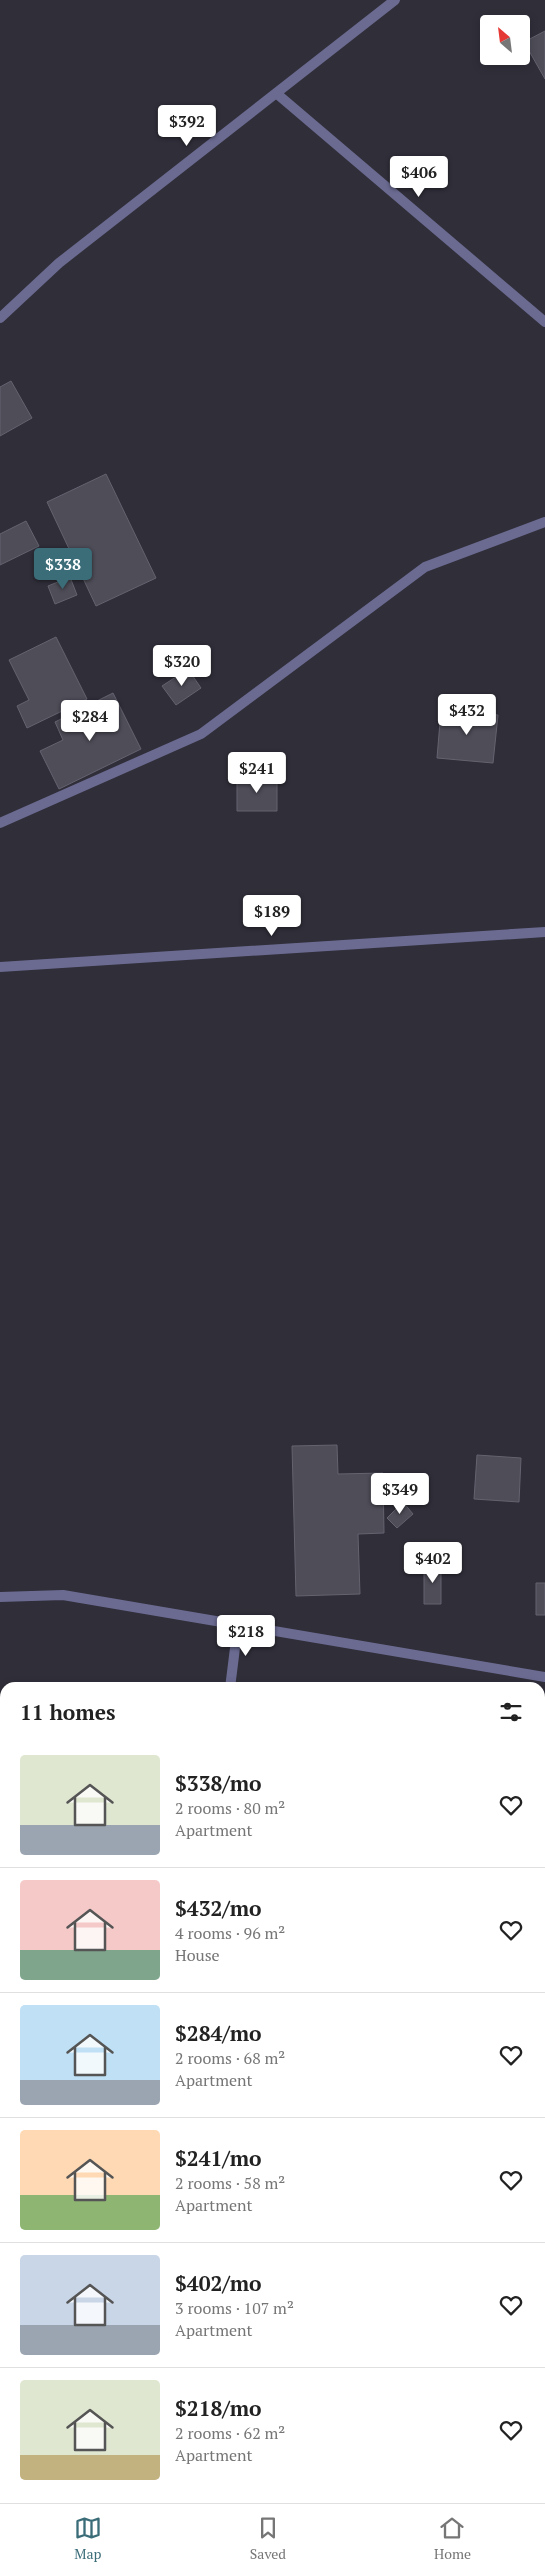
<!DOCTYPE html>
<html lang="en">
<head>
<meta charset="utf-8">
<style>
	:root { --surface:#fff; --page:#f2f2f2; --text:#222; --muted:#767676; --line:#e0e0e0; --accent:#3b6d79 }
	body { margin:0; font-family:"PT Serif",serif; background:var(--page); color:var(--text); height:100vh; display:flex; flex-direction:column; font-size:19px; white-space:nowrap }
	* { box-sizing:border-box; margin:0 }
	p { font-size:16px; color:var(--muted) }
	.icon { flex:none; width:28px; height:28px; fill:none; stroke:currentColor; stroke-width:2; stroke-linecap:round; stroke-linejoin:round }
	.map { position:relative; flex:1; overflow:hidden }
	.details { position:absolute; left:0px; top:1682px; width:545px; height:821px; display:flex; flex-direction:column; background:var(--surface); border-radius:15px 15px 0 0; box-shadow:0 2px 8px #0003 }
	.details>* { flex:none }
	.needle { width:32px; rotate:332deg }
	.tools { position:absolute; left:480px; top:15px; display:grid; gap:10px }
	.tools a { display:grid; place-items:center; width:50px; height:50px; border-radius:5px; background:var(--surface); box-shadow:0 2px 8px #0003; font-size:25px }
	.price { position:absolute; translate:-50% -42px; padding:0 11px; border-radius:5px; background:#fff; color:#222; font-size:16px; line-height:32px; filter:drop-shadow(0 1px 2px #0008) }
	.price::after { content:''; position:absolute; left:50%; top:30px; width:15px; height:11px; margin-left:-8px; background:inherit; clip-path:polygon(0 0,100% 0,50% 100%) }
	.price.on { background:var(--accent); color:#fff }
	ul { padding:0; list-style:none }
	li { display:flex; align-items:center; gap:15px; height:125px; padding:0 20px }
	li+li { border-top:1px solid var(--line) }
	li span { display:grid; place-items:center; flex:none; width:140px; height:100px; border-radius:5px; color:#555 }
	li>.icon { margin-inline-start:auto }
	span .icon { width:60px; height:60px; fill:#fffc; stroke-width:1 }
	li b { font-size:21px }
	h2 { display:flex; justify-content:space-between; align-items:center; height:60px; padding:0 20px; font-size:21px }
	.tabs { display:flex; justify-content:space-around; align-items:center; height:70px; border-top:1px solid var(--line); background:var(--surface); font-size:14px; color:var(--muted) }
	.tabs a { display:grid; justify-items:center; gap:2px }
	.tabs .on { color:var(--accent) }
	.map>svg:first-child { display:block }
	.building { fill:#4e4d58; stroke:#64636f }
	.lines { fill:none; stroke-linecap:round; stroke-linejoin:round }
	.minor { stroke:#6b6b92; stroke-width:10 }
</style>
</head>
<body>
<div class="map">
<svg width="545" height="2503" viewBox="0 0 545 2503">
	<rect width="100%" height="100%" fill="#302e39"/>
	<path class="building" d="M545,31V79L524,42Z
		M11,381L32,418L0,436V387Z
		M106,474L156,578L96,606L47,502Z
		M26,521L39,546L0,565V534Z
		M70,577L77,595L55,604L48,586Z
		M56,637L87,699L27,728L17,706L29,700L9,660Z
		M188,669L201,688L176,705L162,686Z
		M113,693L141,749L59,789L40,751L63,740L55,722Z
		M441,710L498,715L493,763L437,758Z
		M277,777V811H237V778Z
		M337,1445L338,1474L383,1473L384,1533L358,1534L360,1594L296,1596L292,1446Z
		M477,1455L521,1458L519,1502L474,1499Z
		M403,1502L413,1514L397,1528L387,1518Z
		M424,1565H441V1604H424Z
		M536,1583H545V1615H536Z"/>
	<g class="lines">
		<path class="minor" d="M276,93L545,322
			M0,318L59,263L395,0
			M0,823L201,734L425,567L545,522
			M0,967L545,932
			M0,1597L63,1595L545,1677
			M230,1688L238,1624
			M0,2005L5,2006
			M540,2072L545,2073
			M0,2403L5,2404
			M540,2422L545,2380
			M540,2476H545
			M135,2503V2499
			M529,2503L530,2499"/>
	</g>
</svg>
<div class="tools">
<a><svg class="needle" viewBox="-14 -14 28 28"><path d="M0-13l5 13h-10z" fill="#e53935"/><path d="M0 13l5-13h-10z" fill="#767676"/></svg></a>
</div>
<b class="price" style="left:187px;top:147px">$392</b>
<b class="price" style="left:419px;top:198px">$406</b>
<b class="price on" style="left:63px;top:590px">$338</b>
<b class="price" style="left:182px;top:687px">$320</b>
<b class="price" style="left:467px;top:736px">$432</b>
<b class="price" style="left:90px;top:742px">$284</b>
<b class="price" style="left:257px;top:794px">$241</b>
<b class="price" style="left:272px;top:937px">$189</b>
<b class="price" style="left:400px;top:1515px">$349</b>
<b class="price" style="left:433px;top:1584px">$402</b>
<b class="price" style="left:246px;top:1657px">$218</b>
<section class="details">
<h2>11 homes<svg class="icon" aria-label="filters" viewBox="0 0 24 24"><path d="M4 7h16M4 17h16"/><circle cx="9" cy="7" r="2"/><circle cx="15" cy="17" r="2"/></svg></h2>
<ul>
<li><span style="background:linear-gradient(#dfe7d0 70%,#9aa5b1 0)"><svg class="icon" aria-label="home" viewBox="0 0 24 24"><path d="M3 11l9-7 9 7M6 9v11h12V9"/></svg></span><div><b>$338/mo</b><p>2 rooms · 80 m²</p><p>Apartment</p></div><svg class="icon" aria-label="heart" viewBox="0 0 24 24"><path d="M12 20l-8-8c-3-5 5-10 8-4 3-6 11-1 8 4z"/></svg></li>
<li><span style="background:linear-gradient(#f6c9c9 70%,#7fa58c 0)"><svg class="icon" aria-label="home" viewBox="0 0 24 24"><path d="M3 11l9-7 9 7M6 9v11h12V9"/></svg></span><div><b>$432/mo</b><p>4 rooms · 96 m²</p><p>House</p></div><svg class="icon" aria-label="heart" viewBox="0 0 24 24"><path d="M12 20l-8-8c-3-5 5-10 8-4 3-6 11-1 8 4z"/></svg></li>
<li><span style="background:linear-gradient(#bfe0f5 75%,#9aa5b1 0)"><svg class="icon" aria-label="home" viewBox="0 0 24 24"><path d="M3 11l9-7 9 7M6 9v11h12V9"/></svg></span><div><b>$284/mo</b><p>2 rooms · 68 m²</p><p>Apartment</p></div><svg class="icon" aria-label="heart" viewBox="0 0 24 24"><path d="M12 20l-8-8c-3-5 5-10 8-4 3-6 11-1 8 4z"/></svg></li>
<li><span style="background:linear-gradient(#ffd9b3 65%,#8fb573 0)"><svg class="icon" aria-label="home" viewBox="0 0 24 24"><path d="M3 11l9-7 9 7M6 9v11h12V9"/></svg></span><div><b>$241/mo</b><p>2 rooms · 58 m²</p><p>Apartment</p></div><svg class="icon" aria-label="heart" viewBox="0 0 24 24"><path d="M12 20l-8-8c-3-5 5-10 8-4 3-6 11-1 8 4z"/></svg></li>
<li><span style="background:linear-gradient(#c9d6e8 70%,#9aa5b1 0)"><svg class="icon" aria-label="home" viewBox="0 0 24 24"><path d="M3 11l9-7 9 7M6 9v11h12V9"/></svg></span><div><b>$402/mo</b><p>3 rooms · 107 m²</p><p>Apartment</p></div><svg class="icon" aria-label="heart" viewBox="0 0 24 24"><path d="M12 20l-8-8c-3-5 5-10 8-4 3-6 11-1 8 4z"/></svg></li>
<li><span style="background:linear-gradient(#dfe7d0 75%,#c2b280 0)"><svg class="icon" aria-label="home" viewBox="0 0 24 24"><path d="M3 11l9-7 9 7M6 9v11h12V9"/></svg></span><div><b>$218/mo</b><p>2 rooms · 62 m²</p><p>Apartment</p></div><svg class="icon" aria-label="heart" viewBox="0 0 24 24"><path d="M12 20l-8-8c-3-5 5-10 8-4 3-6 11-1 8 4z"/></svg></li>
</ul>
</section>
</div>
<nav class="tabs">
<a class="on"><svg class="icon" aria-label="map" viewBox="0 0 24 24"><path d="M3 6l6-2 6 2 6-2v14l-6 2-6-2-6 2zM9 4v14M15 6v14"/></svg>Map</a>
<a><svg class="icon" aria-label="saved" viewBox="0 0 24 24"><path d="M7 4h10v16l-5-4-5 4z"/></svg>Saved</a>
<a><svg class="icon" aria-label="home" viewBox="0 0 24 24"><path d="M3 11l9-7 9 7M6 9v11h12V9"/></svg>Home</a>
</nav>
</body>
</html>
